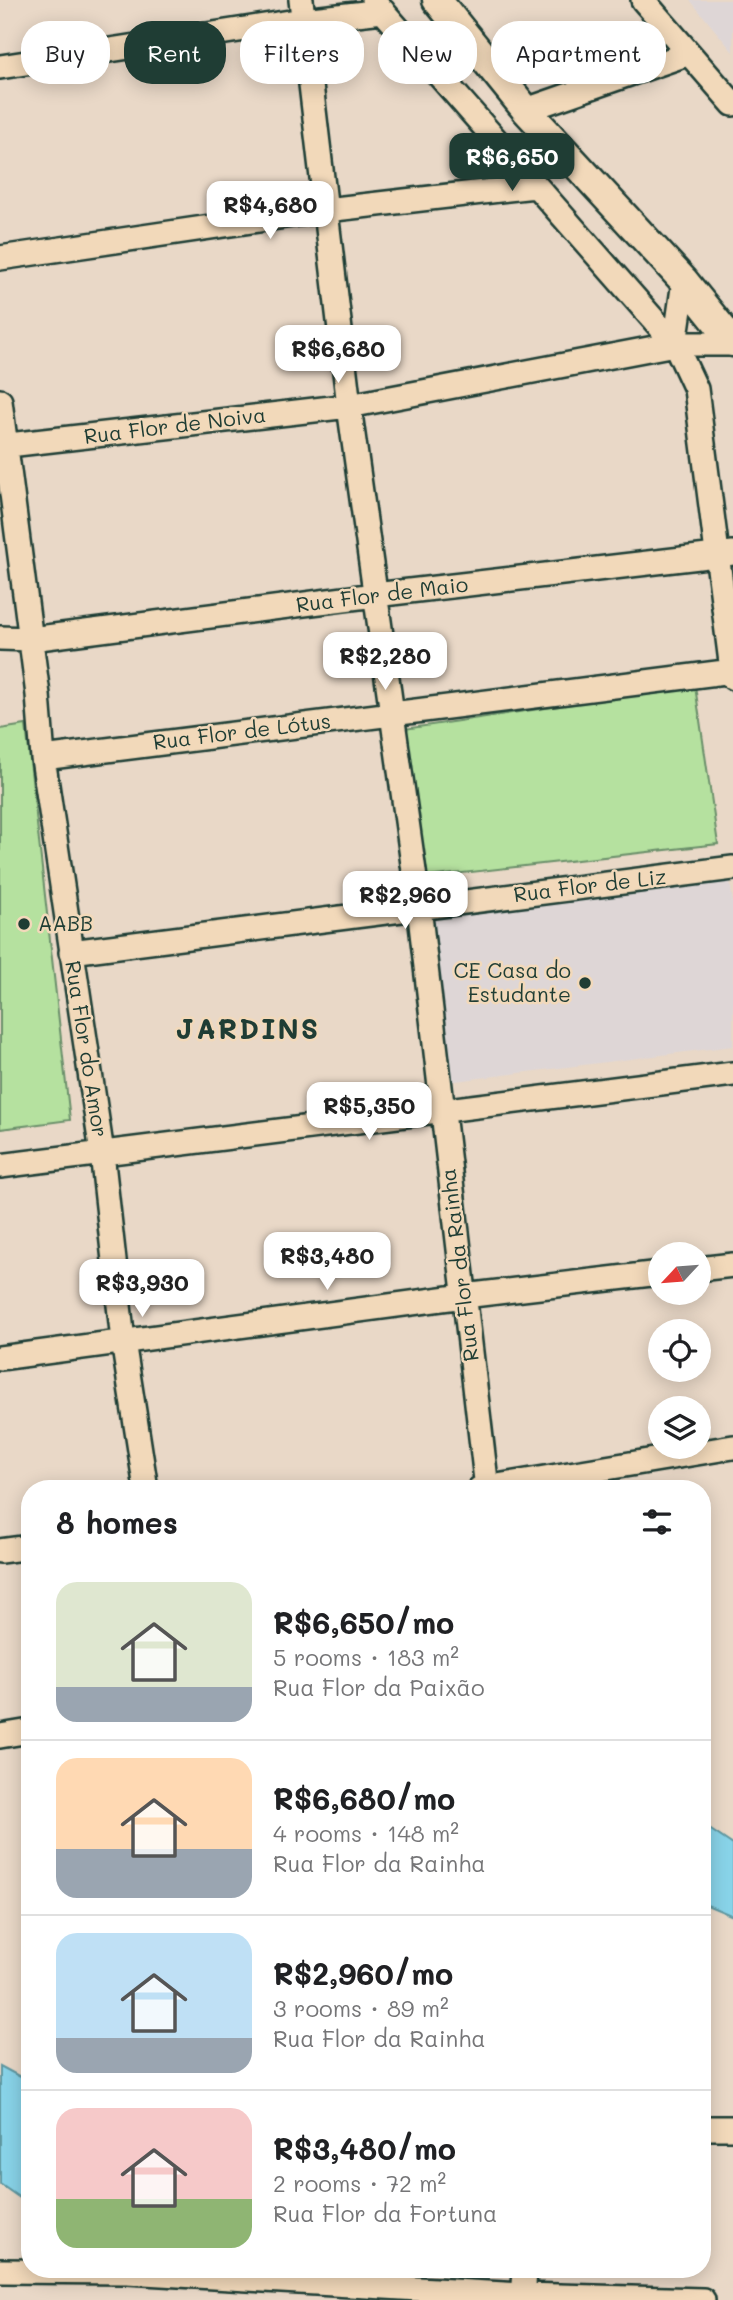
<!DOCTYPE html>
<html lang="en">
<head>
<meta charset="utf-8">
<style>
	:root { --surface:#fff; --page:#f6f6f6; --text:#202124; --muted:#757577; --line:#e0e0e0; --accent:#1f3d34 }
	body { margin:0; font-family:Mali,sans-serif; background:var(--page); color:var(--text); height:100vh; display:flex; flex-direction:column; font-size:26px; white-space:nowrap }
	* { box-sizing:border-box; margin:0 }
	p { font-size:23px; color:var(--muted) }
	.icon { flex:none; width:38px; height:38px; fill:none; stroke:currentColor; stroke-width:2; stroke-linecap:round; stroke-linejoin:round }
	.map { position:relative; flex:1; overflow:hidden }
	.sheet { position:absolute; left:21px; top:1480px; width:690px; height:798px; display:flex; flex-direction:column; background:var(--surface); border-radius:28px; box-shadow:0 4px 18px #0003 }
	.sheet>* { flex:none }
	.banner { position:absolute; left:21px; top:21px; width:691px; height:63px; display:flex; gap:14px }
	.needle { width:46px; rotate:244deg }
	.fabs { position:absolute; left:648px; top:1242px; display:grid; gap:14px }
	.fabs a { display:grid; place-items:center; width:63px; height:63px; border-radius:50%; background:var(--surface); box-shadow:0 4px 18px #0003; font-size:35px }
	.price { position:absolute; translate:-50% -60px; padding:0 16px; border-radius:14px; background:#fff; color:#222; font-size:23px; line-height:46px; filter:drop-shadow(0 2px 4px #0008) }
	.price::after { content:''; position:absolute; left:50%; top:42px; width:21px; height:16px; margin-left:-10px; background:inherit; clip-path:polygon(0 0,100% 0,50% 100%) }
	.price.selected { background:var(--accent); color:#fff }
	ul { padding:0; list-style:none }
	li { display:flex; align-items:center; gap:21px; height:175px; padding:0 35px }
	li+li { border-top:2px solid var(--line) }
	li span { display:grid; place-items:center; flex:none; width:196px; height:140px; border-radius:21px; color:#555 }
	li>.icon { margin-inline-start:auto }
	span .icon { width:84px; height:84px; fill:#fffc; stroke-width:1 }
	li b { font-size:30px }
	h2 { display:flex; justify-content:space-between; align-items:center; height:84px; padding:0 35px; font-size:30px }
	.pill { padding:0 24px; border-radius:28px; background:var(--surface); box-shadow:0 4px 18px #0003; font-size:24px; line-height:63px }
	.pill.selected { background:var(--accent); color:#fff }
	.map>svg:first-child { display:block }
	.built { fill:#ded6d6 }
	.green { fill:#b5e19f; stroke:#6a8f6a; stroke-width:2 }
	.water { fill:#88d3e8; stroke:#5e97a0; stroke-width:2 }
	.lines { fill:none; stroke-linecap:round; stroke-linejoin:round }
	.minor-casing { stroke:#1f3d34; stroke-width:28 }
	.major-casing { stroke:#1f3d34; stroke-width:33 }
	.minor { stroke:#f2d9ba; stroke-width:23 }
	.major { stroke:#f2d9ba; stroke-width:28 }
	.poi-dot { fill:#1f3d34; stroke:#f2d9ba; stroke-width:2.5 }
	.labels { text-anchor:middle; stroke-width:5; stroke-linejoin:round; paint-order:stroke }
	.street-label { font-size:21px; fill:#1f3d34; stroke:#f2d9ba }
	.poi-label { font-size:21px; fill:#1f3d34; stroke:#f2d9ba; text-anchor:start }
	.district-label { font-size:28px; font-weight:bold; letter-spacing:2px; fill:#1f3d34; stroke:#f2d9ba }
</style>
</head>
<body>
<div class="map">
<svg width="733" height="2300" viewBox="0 0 733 2300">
	<rect width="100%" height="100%" fill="#e9d8c7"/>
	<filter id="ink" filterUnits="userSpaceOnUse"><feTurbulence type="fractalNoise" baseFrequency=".0143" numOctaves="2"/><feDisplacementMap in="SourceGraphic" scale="14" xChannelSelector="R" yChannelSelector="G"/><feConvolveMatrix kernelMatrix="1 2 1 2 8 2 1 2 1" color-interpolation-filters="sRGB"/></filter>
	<g filter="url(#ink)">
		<path class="built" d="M690,0H733V52Z
			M729,873L733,903V1046L448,1082L431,920Z"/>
		<path class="green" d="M695,686L718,844L427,877L404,729Z
			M26,725L70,1120L0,1129V729Z"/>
		<path class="water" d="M702,1824L733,1845V1916L702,1903Z
			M0,2066L30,2082V2205L0,2184Z"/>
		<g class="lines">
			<g class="minor-casing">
				<path id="minor" d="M301,0L349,406L419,907L487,1489
					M373,0L675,344L696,389L733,678
					M643,0L733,104
					M0,67L303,20L383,11
					M526,110L687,54
					M0,258L326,210L535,186
					M675,344L684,281
					M0,401L38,695L43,758L102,1153L123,1341L146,1489
					M0,446L349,406L675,344H733
					M0,638L31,639L375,595L733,553
					M43,758L733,671
					M71,952L733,868
					M0,1166L733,1074
					M698,1269L733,1265
					M0,1358L464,1296L660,1273
					M479,1489L733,1447
					M0,1551L30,1547
					M0,1736L30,1731
					M702,2128H733
					M0,2271L127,2272L523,2295L703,2300
					M523,2300L525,2270"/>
			</g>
			<g class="major-casing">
				<path id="major" d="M437,0L526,110L684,281L733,342"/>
			</g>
			<use href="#minor" class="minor"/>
			<use href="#major" class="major"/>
		</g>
	</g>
	<g class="poi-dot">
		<circle cx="24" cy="924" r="7"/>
		<circle cx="585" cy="983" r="7"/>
	</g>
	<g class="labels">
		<g class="street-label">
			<text transform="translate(175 426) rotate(-7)" y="7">Rua Flor de Noiva</text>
			<text transform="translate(382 595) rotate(-7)" y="7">Rua Flor de Maio</text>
			<text transform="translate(242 732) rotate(-7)" y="7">Rua Flor de Lótus</text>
			<text transform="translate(590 886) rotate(-7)" y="7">Rua Flor de Liz</text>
			<text transform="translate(86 1049) rotate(81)" y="7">Rua Flor do Amor</text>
			<text transform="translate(460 1265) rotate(-97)" y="7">Rua Flor da Rainha</text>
		</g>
		<g class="poi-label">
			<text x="38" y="931">AABB</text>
			<text x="571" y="978" text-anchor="end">CE Casa do<tspan x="571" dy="24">Estudante</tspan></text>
		</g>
		<g class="district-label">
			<text x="248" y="1039">JARDINS</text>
		</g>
	</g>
</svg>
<div class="fabs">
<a><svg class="needle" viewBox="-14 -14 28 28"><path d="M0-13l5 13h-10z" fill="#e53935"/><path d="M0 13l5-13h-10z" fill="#757577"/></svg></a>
<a><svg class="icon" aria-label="locate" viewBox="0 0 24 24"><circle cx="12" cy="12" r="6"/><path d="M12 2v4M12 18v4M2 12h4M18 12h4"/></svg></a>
<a><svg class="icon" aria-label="layers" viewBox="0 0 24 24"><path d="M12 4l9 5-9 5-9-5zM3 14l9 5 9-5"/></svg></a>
</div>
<b class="price selected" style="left:512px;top:193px">R$6,650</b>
<b class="price" style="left:270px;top:241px">R$4,680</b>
<b class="price" style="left:338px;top:385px">R$6,680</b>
<b class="price" style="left:385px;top:692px">R$2,280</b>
<b class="price" style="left:405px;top:931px">R$2,960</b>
<b class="price" style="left:369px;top:1142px">R$5,350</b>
<b class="price" style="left:327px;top:1292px">R$3,480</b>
<b class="price" style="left:142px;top:1319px">R$3,930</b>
<div class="banner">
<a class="pill">Buy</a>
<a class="pill selected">Rent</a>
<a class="pill">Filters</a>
<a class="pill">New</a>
<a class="pill">Apartment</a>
</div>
<section class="sheet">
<h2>8 homes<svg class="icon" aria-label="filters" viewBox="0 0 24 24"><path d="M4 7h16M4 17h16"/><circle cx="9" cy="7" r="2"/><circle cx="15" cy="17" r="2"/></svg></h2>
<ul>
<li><span style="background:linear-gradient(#dfe7d0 75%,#9aa5b1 0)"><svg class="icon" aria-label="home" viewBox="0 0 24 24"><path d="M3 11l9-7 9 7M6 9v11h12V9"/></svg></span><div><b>R$6,650/mo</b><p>5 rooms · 183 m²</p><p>Rua Flor da Paixão</p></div></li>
<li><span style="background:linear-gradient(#ffd9b3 65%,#9aa5b1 0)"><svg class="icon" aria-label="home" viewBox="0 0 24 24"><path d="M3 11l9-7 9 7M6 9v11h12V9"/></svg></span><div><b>R$6,680/mo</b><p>4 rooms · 148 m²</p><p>Rua Flor da Rainha</p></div></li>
<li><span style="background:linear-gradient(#bfe0f5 75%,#9aa5b1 0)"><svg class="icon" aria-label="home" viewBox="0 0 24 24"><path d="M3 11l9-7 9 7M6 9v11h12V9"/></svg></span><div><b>R$2,960/mo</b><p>3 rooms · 89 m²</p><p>Rua Flor da Rainha</p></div></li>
<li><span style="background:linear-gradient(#f6c9c9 65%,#8fb573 0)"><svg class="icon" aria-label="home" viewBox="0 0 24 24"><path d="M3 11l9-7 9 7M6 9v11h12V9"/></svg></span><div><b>R$3,480/mo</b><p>2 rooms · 72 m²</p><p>Rua Flor da Fortuna</p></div></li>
</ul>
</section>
</div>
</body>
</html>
